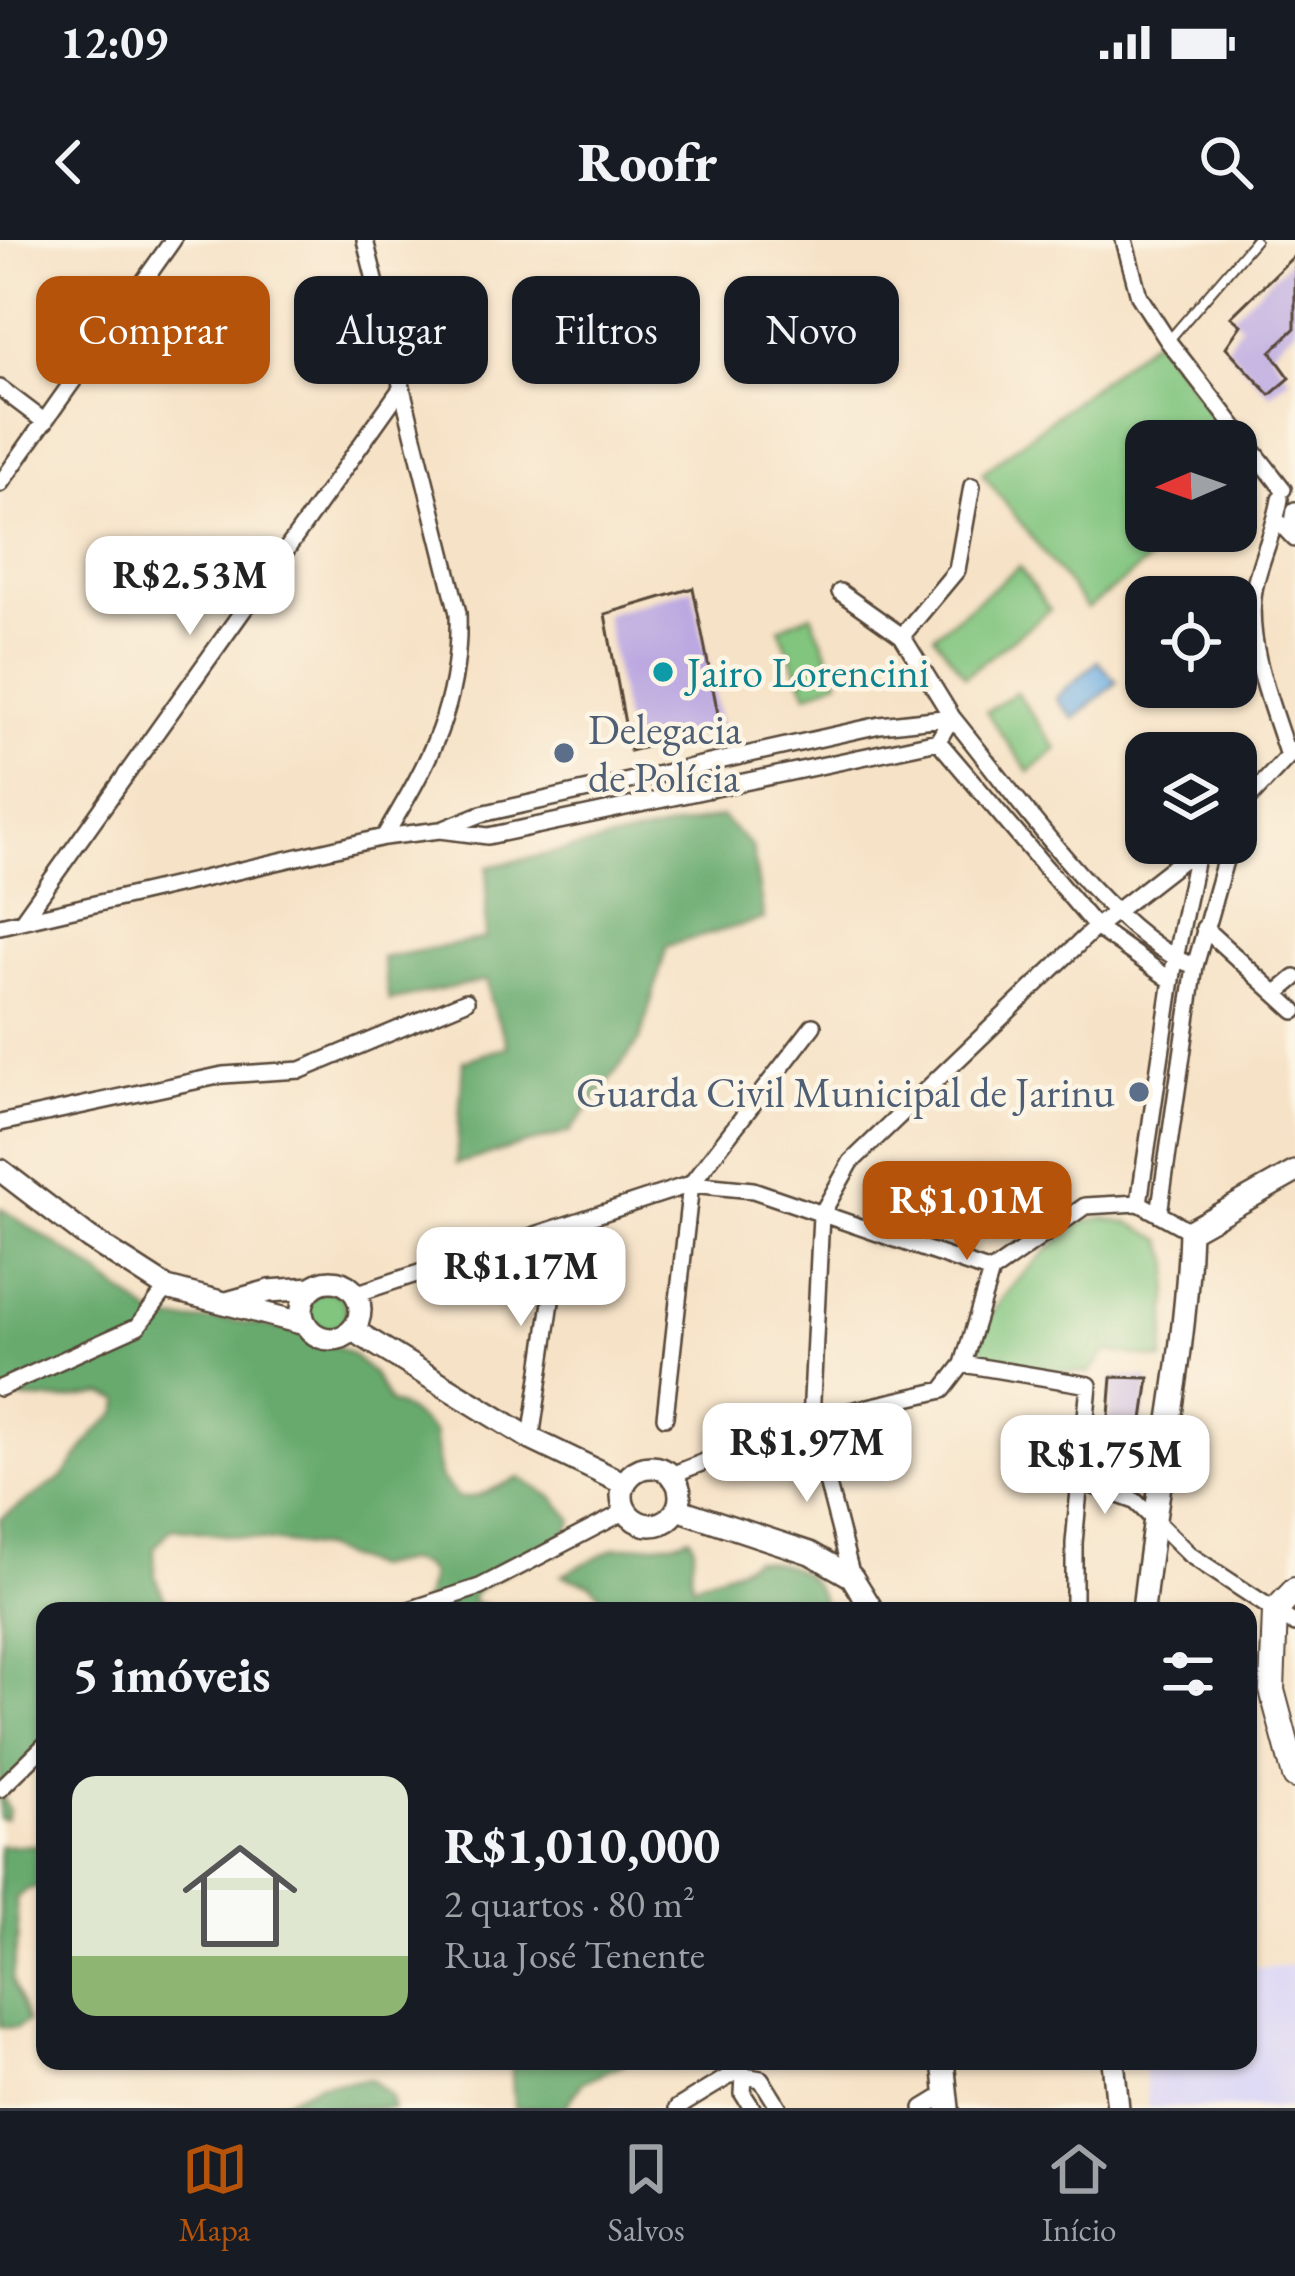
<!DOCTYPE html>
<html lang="pt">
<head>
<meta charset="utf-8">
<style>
	:root { --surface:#171b24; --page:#242831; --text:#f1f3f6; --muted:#9ea1a6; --line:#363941; --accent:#b45309 }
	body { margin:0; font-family:"EB Garamond",serif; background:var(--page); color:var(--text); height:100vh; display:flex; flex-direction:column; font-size:45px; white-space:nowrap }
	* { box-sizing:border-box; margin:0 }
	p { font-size:39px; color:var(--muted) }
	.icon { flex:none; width:66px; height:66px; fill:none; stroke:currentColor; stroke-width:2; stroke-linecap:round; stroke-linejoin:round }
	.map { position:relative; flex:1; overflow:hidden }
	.drawer { position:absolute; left:36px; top:1362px; width:1221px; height:468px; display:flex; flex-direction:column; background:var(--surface); border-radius:24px; box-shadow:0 3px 9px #0004 }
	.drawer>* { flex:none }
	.hud { position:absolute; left:36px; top:36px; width:1224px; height:108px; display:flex; gap:24px }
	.needle { width:78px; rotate:268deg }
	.fabs { position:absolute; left:1125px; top:180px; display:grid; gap:24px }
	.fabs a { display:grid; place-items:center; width:132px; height:132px; border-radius:24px; background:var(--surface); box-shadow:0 3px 9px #0004; font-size:60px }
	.price { position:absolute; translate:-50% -102px; padding:0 27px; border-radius:24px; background:#fff; color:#222; font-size:39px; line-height:78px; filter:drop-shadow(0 3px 6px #0008) }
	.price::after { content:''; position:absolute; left:50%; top:72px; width:36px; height:27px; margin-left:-18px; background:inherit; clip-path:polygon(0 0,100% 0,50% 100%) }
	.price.current { background:var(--accent); color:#fff }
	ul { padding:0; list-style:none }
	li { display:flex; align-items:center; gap:36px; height:300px; padding:0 36px }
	li span { display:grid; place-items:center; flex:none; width:336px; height:240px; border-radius:24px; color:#555 }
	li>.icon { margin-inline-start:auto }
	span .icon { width:144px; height:144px; fill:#fffc; stroke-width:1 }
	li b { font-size:51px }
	h2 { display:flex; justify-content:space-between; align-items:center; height:144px; padding:0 36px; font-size:51px }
	.pill { padding:0 42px; border-radius:24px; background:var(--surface); box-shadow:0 3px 9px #0004; font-size:42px; line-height:108px }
	.pill.current { background:var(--accent); color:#fff }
	.status { display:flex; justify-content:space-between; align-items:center; height:84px; padding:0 60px; background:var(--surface); direction:ltr }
	.status svg { height:33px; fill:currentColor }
	header { display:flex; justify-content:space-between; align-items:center; height:156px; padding:0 36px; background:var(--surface); font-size:54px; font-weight:800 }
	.dock { display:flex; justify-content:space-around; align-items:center; height:168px; border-top:3px solid var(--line); background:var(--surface); font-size:33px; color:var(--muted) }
	.dock a { display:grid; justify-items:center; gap:6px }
	.dock .current { color:var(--accent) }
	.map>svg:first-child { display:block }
	.built { fill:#dad6f7 }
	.green { fill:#81c57f; stroke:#5e784e; stroke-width:3 }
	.forest { fill:#68aa6e; stroke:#526a46; stroke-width:3 }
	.water { fill:#6fafe3; stroke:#556c80; stroke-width:3 }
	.building { fill:#bca8e1 }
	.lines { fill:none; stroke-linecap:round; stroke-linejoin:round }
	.lane-casing { stroke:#574637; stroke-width:12 }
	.street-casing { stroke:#574637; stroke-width:20 }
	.secondary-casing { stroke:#574637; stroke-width:26 }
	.primary-casing { stroke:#574637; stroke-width:28 }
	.lane { stroke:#fff; stroke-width:8 }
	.street { stroke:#fff; stroke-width:15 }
	.secondary { stroke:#fff; stroke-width:21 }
	.primary { stroke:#fff; stroke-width:24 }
	.culture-dot { fill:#0f9aa8; stroke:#fcf5e5; stroke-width:4.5 }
	.service-dot { fill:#5c6f8a; stroke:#fcf5e5; stroke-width:4.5 }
	.labels { text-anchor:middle; stroke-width:9; stroke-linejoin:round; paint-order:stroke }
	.culture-label { font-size:42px; fill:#0d838f; stroke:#fcf5e5; text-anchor:start }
	.service-label { font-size:42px; fill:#4e5e75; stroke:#fcf5e5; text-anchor:start }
</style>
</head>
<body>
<div class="status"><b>12:09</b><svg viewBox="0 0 49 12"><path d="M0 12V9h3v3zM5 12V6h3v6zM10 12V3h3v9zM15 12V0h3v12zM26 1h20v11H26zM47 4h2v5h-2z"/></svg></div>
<header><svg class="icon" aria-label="back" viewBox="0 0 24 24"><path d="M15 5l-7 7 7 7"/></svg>Roofr<svg class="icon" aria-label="search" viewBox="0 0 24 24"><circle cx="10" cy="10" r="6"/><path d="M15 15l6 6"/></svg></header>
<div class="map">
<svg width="1295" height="1868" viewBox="0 0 1295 1868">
	<rect width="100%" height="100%" fill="#fcf5e5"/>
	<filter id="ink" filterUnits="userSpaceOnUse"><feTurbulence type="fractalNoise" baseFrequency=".00833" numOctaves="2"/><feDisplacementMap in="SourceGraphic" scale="24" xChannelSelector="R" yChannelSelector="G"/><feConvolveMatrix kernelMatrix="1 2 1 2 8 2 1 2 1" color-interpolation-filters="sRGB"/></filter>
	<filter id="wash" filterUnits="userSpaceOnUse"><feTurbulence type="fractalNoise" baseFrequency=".004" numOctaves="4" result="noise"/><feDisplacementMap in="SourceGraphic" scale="48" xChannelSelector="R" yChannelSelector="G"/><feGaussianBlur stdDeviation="2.7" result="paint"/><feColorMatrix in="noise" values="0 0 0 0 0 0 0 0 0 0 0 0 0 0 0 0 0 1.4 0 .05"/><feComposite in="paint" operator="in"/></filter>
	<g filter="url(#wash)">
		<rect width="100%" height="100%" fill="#f6e2c6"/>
		<path class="built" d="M1295,1725V1868H1148L1143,1821H1248V1728Z"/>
		<path class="green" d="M1155,98L1235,201H1146V291H1187L1087,369L982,233Z
			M1236,202L1260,234L1236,253Z
			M1019,327L1050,370L965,436L934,395Z
			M811,374L839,440L807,454L779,388Z
			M1016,452L1057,509L1029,532L986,472Z
			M1104,978L1130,983L1163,1000L1171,1023L1163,1120L1107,1111L1090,1133C1065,1131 1008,1133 988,1120C950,1095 1055,1001 1078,985C1085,980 1095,979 1104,978Z
			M308 1070a19 19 0 1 1 38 0a19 19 0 1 1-38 0Z"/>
		<path class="forest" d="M721,577L752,607L764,679L667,706L640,800L570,892L456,924L463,821L508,806L490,761L487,740L389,761L382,718L485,699L488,627Z
			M0,968L78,1018L153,1076L172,1081L230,1080L291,1090L326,1101L351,1114L373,1134L390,1163L407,1170L434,1192L440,1237L458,1258C478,1260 499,1244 520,1238L554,1258L573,1280C561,1316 495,1328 471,1358L475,1363L506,1371H416L426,1356L430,1334L422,1325L406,1321L372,1328L322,1308L172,1288L154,1308L155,1336L165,1360L194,1371H45V1512L5,1551L3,1559L9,1570L6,1579H0V1279L63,1237L94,1194L117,1173L121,1160L104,1154L63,1160L0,1158Z
			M690,1296C699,1312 686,1328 693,1345C714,1333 734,1334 753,1319C788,1323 819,1332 825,1371H581L587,1360L602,1363L604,1358L590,1344L562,1335L615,1308L674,1302Z
			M45,1605V1647L28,1649L16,1658L18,1695L12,1739L27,1782L17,1788L0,1787V1606Z
			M511,1821H630L583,1842L564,1868H514Z
			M370,1839L391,1856L393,1868H269L319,1844Z"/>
		<path class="water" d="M1098,421L1117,442L1074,479L1056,458Z"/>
		<g id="blocks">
			<path class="building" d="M1295,15V88L1271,112L1290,138L1270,155L1226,107L1241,85L1231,77Z
				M693,348L721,489L630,511L605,374Z
				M1112,1137L1149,1138L1136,1228L1105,1226Z"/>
		</g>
	</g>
	<g filter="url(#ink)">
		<use href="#blocks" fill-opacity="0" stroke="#574637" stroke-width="3"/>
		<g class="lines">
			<g class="lane-casing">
				<path id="lane" d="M1169,100L1255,0"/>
			</g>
			<g class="street-casing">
				<path id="street" d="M365,0L458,373C461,465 430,520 384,597
					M1124,0L1139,56L1168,101L1283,249
					M0,148L45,182
					M0,244L173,0
					M1280,259C1275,290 1260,319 1254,350C1245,403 1272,466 1288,516
					M1277,280L1295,299
					M1291,295L1295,270
					M840,352L902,396L952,477L938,501
					M902,396L957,330L972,246
					M1236,572L1295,509
					M444,589L481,574L880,485L952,477C1008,545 1114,699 1195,726
					M22,681L402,147
					M0,686L384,597L440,590L488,596L938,501L1096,687L1172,741
					M1204,688L1295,771
					M1277,753L1295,738
					M0,883L223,835L301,830L466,761
					M1139,963L1175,719L1198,608
					M1159,974L1195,726L1230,603
					M355,1054L691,944L753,950L991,1032
					M0,1148L138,1086L167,1048
					M665,1177L691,944L813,786
					M531,1199L562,986
					M671,1235L811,1180L943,1150L963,1124
					M1080,1241L1135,1261L1190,1315L1295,1384
					M852,1337L811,1180L821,975L851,922L1096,687L1204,603
					M406,1371L480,1347L626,1271
					M1074,1371V1303L1089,1145L963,1124L991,1032L1085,966L1139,963L1190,991
					M0,1549L45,1505
					M744,1836L743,1854L752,1868
					M677,1868L741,1829L744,1836L761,1839L779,1868
					M923,1868L946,1854"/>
			</g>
			<g class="secondary-casing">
				<path id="secondary" d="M0,930L89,998L167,1048L305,1084
					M302 1070a29 29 0 1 1 58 0a29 29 0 1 1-58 0Z
					M230,1062L269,1051L312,1048
					M353,1090L531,1199L625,1244
					M622 1256a29 29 0 1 1 58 0a29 29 0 1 1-58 0Z
					M677,1269L810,1313L852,1337L873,1371
					M1143,1371C1156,1244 1186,1119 1190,991L1295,932
					M943,1821L948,1868
					M1113,1821L1118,1868"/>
			</g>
			<g class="primary-casing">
				<path id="primary" d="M1295,1350L1275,1371L1272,1450L1295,1536"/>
			</g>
			<use href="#lane" class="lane"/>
			<use href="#street" class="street"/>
			<use href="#secondary" class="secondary"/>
			<use href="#primary" class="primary"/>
		</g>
	</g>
	<circle class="culture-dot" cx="663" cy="432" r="12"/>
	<g class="service-dot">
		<circle cx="564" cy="513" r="12"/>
		<circle cx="1139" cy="852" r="12"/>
	</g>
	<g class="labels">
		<g class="culture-label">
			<text x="687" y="447">Jairo Lorencini</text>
		</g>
		<g class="service-label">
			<text x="588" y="504">Delegacia<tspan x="588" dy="48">de Polícia</tspan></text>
			<text x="1115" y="867" text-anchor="end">Guarda Civil Municipal de Jarinu</text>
		</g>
	</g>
</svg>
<div class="fabs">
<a><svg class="needle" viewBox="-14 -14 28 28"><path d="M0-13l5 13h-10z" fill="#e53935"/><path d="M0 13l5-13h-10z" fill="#9ea1a6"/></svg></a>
<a><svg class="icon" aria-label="locate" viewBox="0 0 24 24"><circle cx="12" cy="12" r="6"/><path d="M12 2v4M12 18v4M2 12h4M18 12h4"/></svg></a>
<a><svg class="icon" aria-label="layers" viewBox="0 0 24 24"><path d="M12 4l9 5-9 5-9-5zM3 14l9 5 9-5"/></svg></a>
</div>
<b class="price" style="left:190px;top:398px">R$2.53M</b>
<b class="price current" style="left:967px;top:1023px">R$1.01M</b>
<b class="price" style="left:521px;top:1089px">R$1.17M</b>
<b class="price" style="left:807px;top:1265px">R$1.97M</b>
<b class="price" style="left:1105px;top:1277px">R$1.75M</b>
<div class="hud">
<a class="pill current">Comprar</a>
<a class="pill">Alugar</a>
<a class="pill">Filtros</a>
<a class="pill">Novo</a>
</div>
<section class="drawer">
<h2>5 imóveis<svg class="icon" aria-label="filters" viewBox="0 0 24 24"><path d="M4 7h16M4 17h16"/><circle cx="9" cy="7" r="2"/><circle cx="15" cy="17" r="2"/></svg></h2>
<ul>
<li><span style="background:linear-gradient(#dfe7d0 75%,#8fb573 0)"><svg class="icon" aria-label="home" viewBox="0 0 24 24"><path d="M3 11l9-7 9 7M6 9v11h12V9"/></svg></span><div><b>R$1,010,000</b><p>2 quartos · 80 m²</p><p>Rua José Tenente</p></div></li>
</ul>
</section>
</div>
<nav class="dock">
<a class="current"><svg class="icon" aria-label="map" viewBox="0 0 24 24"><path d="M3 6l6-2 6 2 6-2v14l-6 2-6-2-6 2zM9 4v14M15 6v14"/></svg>Mapa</a>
<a><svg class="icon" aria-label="saved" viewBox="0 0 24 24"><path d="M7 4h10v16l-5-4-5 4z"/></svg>Salvos</a>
<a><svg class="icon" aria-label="home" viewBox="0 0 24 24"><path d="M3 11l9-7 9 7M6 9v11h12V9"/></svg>Início</a>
</nav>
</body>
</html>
